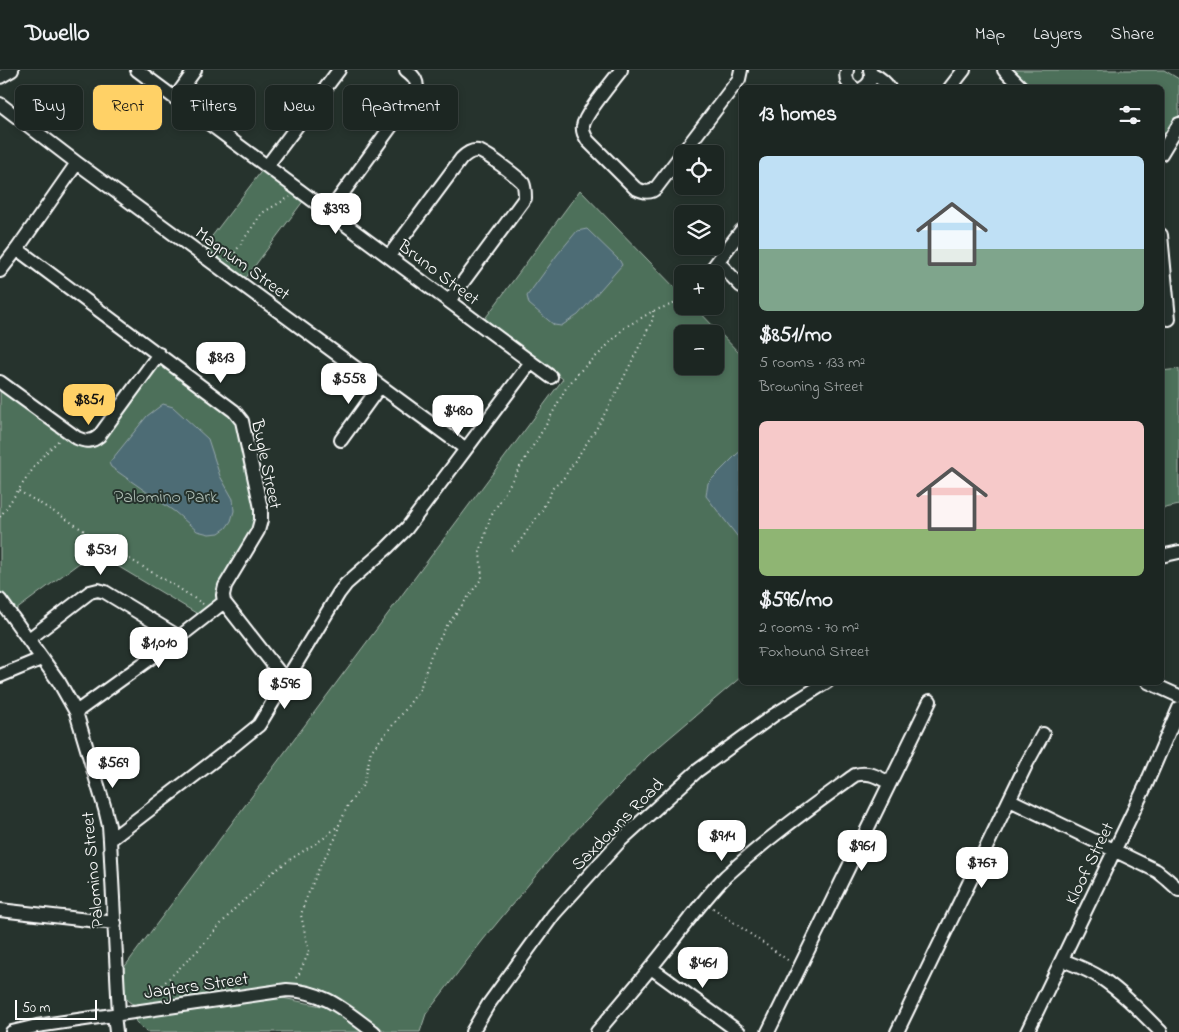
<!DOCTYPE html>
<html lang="en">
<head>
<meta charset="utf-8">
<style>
	:root { --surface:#1c2622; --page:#29322f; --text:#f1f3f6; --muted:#a0a5a5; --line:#3a4340; --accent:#ffd166 }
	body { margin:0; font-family:"Indie Flower",sans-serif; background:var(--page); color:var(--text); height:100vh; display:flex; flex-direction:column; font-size:19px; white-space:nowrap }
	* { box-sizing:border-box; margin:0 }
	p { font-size:16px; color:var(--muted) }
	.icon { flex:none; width:28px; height:28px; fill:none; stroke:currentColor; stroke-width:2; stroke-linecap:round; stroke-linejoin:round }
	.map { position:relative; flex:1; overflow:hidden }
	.sheet { position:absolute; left:739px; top:15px; width:425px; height:600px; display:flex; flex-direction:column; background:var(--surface); border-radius:8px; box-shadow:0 2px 8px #0003,0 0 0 1px var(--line) }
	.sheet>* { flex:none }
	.top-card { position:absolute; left:15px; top:15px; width:475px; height:45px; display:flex; gap:10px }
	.controls { position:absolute; left:674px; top:75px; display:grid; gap:10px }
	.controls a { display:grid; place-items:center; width:50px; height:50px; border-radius:8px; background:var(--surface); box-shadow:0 2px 8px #0003,0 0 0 1px var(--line); font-size:25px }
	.scale { position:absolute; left:15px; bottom:12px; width:82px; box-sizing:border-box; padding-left:5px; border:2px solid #fff; border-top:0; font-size:14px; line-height:18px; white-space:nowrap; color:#fff; -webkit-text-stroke:4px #26332d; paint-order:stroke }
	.price { position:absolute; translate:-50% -42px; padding:0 11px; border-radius:10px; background:#fff; color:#222; font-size:16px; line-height:32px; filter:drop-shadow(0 1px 2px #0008) }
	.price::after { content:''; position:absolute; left:50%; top:30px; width:15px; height:11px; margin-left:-8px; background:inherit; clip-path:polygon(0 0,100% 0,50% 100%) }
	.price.active { background:var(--accent); color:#111 }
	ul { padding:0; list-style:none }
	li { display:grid; align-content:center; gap:10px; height:265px; padding:0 20px }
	li span { display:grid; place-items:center; height:155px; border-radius:8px; color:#555 }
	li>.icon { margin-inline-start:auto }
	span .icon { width:90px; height:90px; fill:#fffc; stroke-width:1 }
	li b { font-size:21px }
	h2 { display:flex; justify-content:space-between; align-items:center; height:60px; padding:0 20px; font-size:21px }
	.pill { padding:0 18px; border-radius:8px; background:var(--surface); box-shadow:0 2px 8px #0003,0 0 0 1px var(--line); font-size:18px; line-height:45px }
	.pill.active { background:var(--accent); color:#111 }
	header { display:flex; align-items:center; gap:30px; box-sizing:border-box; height:70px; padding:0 25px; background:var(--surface); border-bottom:1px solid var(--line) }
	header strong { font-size:24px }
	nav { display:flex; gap:28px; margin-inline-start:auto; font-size:18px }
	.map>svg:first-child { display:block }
	.green { fill:#4e6f5a; stroke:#a6b7ac; fill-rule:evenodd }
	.water { fill:#4e6c75; stroke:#95a7ac }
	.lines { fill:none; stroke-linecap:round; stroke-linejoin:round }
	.minor-casing { stroke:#fff; stroke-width:16 }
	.path { stroke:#fff; stroke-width:2; stroke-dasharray:1 4; stroke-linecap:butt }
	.minor { stroke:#26332d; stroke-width:12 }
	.labels { text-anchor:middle; stroke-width:4; stroke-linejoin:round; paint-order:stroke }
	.street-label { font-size:18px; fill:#fff; stroke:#26332d }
	.park-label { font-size:18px; fill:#afbeb5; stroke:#26332d }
</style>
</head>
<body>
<header>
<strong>Dwello</strong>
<nav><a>Map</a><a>Layers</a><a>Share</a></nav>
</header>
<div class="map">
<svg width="1179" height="962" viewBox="0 0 1179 962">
	<rect width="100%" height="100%" fill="#26332d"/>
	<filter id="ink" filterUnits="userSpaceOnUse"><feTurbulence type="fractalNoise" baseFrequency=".02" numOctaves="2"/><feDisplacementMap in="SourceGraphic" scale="10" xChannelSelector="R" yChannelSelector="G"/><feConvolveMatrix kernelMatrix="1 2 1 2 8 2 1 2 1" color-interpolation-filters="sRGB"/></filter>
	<g filter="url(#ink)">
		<path class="green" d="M1012,0H1164L1179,9V45L1161,75V18L1030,17Z
			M263,99L304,130L245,209L203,178Z
			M580,120L682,225V236H694L741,285V607L648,686L557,780L483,870L426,944L420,962H386L336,926L328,922L310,916L301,914H282L137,935C119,932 123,913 123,899L563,309L484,250ZM682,264H715V296H682Z
			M161,296L166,297L235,349L256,440L255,455L220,517L216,531L201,546L94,482L16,540L0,521V318L84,376L153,300Z
			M1179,299V435L1161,439V301Z
			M278,927L331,938L364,962H146L136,952L135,948Z"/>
		<path class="water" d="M587,159L620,191L622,195L578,245L561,256L554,255L529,234L527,226L557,185L577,161Z
			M163,334L173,337L208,369L220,406L233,429L234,441L231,451L226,458L219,463L209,464L197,461L175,442L111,397L109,393L147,346Z
			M741,381V471L706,426L708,413L737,384Z"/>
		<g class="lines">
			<g class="minor-casing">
				<path id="minor" d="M137,0L551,307
					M621,0C613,11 584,45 583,56C582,62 585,66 588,71L635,118C643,122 650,124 656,118L739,9L741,0
					M847,0C845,8 847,14 854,18
					M1004,0L1022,18
					M871,3C877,6 885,11 889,18
					M0,7L12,0
					M863,18C870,14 873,8 870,0
					M950,18L964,0
					M175,28L195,0
					M0,34L77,93L466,379
					M1161,84L1179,54
					M267,96L339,0
					M329,142L416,22C419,12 414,6 406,0
					M1161,165L1169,249
					M17,179L234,341L242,351L261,438V450L258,461L225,516L223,525L224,532
					M389,186L461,89C465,85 471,80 478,81C485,82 518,107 523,113C525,117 525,123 525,128L449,231
					M718,192L741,216
					M0,201L17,179L77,93
					M708,204L741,161
					M0,312L77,368C86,372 92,372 99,366L159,284
					M341,370L380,316
					M1161,486L1179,482
					M0,530L59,612L76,642L105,739L109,756L110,770L119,944
					M224,532L286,611
					M29,569L90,522L98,520L105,522L179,567
					M0,606L41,589
					M1148,612L1179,626
					M76,642L169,575L224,532
					M1010,730L1157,801L1167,809L1179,820
					M110,770L233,676L259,655L339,523L346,514L387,478L407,458L531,292
					M0,840L115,853
					M1062,890C1075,895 1089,900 1101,908C1123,923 1142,943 1161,962
					M651,898L739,962
					M114,945L116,962
					M12,962L37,956L71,951L287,920C325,921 345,941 374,962
					M472,962L488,935L554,844L621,770L697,701L774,645L827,612
					M597,962C620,935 643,908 665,880C685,855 704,828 726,806C766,769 811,737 855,705C870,701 877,707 890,713
					M768,962L930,631
					M897,962L1027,693L1043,664
					M1027,962L1145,717L1179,638"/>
			</g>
			<path class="path" d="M229,191L262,143L290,127
				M19,421L63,447L106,475L177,517L203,534
				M0,447L39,390L59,370
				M511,480L520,471L542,440L553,418L563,409L598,356L618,319L653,249V241
				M713,838L789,891
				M296,908L299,904L309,882L301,845L304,834L320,796L336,767L339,755L348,735L364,714L371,681L402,644L420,619L431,585L446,557L482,508L480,482L490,448L515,405L546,355L566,318L580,301L601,282L624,258L653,241L682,231
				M147,928L149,924L159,918L198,880L236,837L255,821L269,805L291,789L324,768L339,755"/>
			<use href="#minor" class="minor"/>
		</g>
	</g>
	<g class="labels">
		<g class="street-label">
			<text transform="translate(243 193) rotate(36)" y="6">Magnum Street</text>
			<text transform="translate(439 202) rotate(37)" y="6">Bruno Street</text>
			<text transform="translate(267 394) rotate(78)" y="6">Bugle Street</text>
			<text transform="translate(617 754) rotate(-45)" y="6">Saxdowns Road</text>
			<text transform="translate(1089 793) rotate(-64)" y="6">Kloof Street</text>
			<text transform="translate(92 800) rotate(-95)" y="6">Palomino Street</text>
			<text transform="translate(196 915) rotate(-8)" y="6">Jagters Street</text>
		</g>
		<g class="park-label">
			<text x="166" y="432">Palomino Park</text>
		</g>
	</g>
</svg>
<div class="controls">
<a><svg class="icon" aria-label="locate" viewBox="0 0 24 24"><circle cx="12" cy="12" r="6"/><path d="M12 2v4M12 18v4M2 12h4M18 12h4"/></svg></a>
<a><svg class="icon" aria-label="layers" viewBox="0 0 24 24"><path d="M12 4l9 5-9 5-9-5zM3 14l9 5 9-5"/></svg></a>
<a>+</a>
<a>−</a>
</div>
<div class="scale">50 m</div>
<b class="price" style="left:336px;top:165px">$393</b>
<b class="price" style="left:221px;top:314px">$813</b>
<b class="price" style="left:349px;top:335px">$558</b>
<b class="price active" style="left:89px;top:356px">$851</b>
<b class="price" style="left:458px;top:367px">$480</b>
<b class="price" style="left:101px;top:506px">$531</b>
<b class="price" style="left:159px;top:599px">$1,010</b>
<b class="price" style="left:285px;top:640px">$596</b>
<b class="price" style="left:113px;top:719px">$569</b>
<b class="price" style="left:722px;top:792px">$914</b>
<b class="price" style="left:862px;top:802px">$961</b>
<b class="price" style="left:982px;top:819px">$767</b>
<b class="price" style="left:703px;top:919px">$461</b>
<div class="top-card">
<a class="pill">Buy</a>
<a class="pill active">Rent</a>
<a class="pill">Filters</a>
<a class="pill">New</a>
<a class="pill">Apartment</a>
</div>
<section class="sheet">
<h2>13 homes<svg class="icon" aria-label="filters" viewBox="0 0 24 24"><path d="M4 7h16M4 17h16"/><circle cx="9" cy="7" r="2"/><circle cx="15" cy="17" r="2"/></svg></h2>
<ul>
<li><span style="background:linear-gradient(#bfe0f5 60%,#7fa58c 0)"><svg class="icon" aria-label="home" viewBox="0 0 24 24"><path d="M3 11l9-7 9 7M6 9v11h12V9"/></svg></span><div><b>$851/mo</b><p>5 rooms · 133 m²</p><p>Browning Street</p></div></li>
<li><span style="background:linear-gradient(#f6c9c9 70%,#8fb573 0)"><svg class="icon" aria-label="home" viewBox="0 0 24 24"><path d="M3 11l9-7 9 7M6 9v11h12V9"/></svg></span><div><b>$596/mo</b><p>2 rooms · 70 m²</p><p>Foxhound Street</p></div></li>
</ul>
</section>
</div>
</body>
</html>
